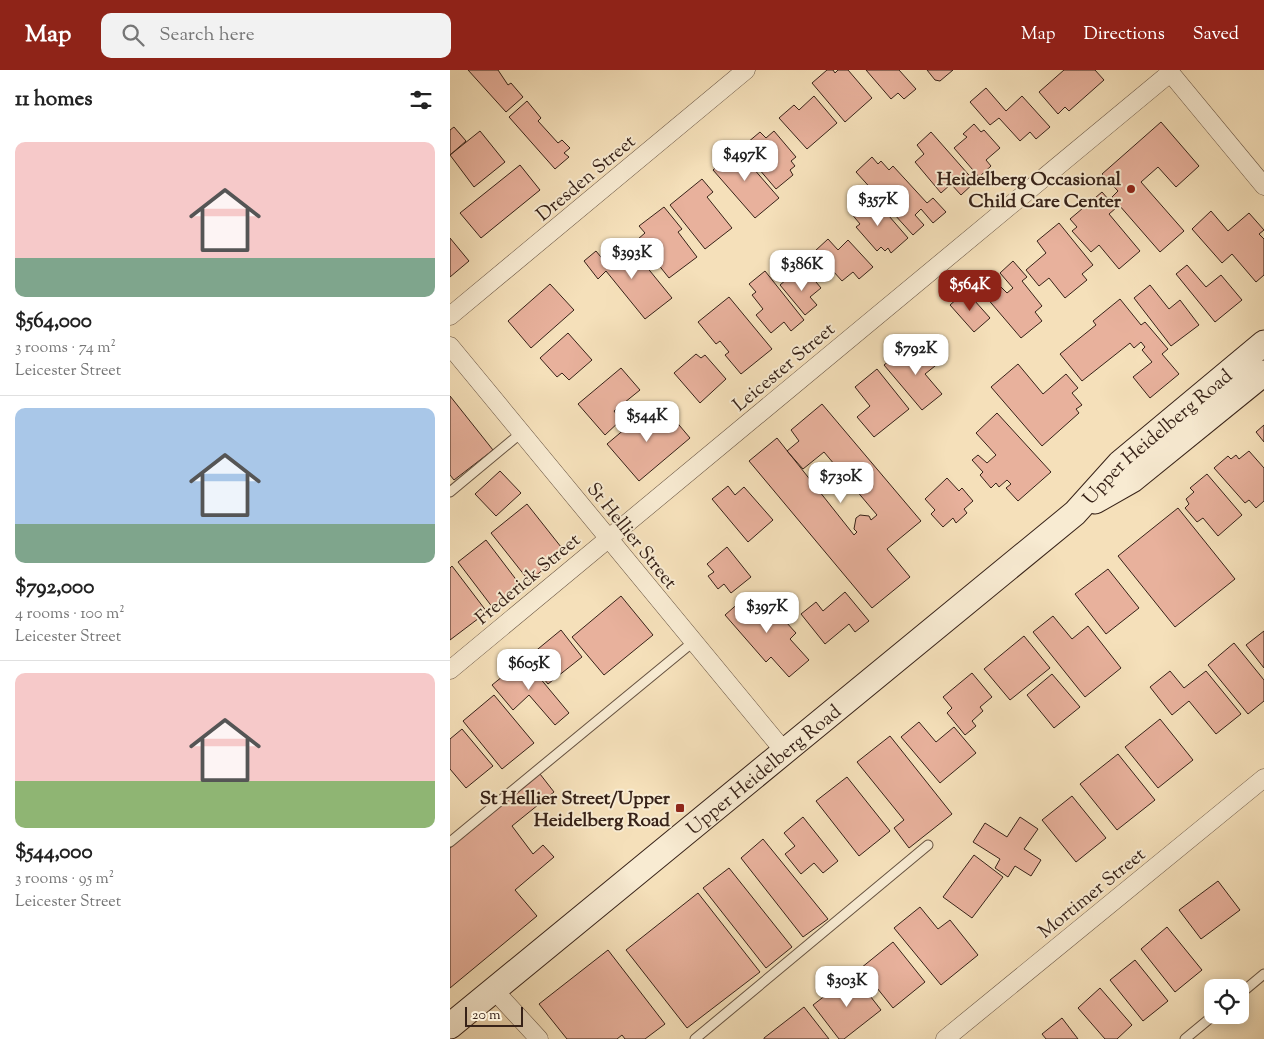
<!DOCTYPE html>
<html lang="en">
<head>
<meta charset="utf-8">
<style>
	:root { --surface:#fff; --page:#f2f2f2; --text:#222; --muted:#767676; --line:#e0e0e0; --accent:#8f2418 }
	body { margin:0; font-family:"Sorts Mill Goudy",serif; background:var(--page); color:var(--text); height:100vh; display:flex; flex-direction:column; font-size:19px; white-space:nowrap }
	* { box-sizing:border-box; margin:0 }
	p { font-size:16px; color:var(--muted) }
	.icon { flex:none; width:28px; height:28px; fill:none; stroke:currentColor; stroke-width:2; stroke-linecap:round; stroke-linejoin:round }
	.map { position:relative; flex:1; overflow:hidden }
	.panel { display:flex; flex-direction:column; background:var(--surface); width:450px }
	.panel>* { flex:none }
	.buttons { position:absolute; left:754px; top:909px; display:grid; gap:10px }
	.buttons a { display:grid; place-items:center; width:45px; height:45px; border-radius:10px; background:var(--surface); box-shadow:0 2px 12px #0003; font-size:25px }
	.scale { position:absolute; left:15px; bottom:12px; width:58px; box-sizing:border-box; padding-left:5px; border:2px solid #372218; border-top:0; font-size:14px; line-height:18px; white-space:nowrap; color:#372218; -webkit-text-stroke:4px #f8ebd2; paint-order:stroke }
	.price { position:absolute; translate:-50% -42px; padding:0 11px; border-radius:10px; background:#fff; color:#222; font-size:16px; line-height:32px; filter:drop-shadow(0 1px 2px #0008) }
	.price::after { content:''; position:absolute; left:50%; top:30px; width:15px; height:11px; margin-left:-8px; background:inherit; clip-path:polygon(0 0,100% 0,50% 100%) }
	.price.on { background:var(--accent); color:#fff }
	ul { padding:0; list-style:none }
	li { display:grid; align-content:center; gap:10px; height:265px; padding:0 15px }
	li+li { border-top:1px solid var(--line) }
	li span { display:grid; place-items:center; height:155px; border-radius:10px; color:#555 }
	li>.icon { margin-inline-start:auto }
	span .icon { width:90px; height:90px; fill:#fffc; stroke-width:1 }
	li b { font-size:21px }
	h2 { display:flex; justify-content:space-between; align-items:center; height:60px; padding:0 15px; font-size:21px }
	header { display:flex; align-items:center; gap:30px; box-sizing:border-box; height:70px; padding:0 25px; background:var(--accent); color:#fff }
	header strong { font-size:24px }
	nav { display:flex; gap:28px; margin-inline-start:auto; font-size:18px }
	.search { width:350px; height:45px; background:var(--page); display:flex; align-items:center; gap:12px; box-sizing:border-box; padding:0 18px; border-radius:10px; color:var(--muted); font-size:19px }
	main { display:flex; flex:1; min-height:0 }
	.map>svg:first-child { display:block }
	.building { fill:#e8b19c; stroke:#372218 }
	.lines { fill:none; stroke-linecap:round; stroke-linejoin:round }
	.service-casing { stroke:#665240; stroke-width:11 }
	.minor-casing { stroke:#665240; stroke-width:19 }
	.secondary-casing { stroke:#372218; stroke-width:27 }
	.service { stroke:#f8ebd2; stroke-width:9 }
	.minor { stroke:#f8ebd2; stroke-width:18 }
	.secondary { stroke:#f8ebd2; stroke-width:25 }
	.poi-dot { fill:#8f2418; stroke:#f8ebd2; stroke-width:2 }
	.labels { text-anchor:middle; stroke-width:4; stroke-linejoin:round; paint-order:stroke }
	.street-label { font-size:19px; fill:#372218; stroke:#f8ebd2 }
	.poi-label { font-size:19px; font-weight:bold; fill:#372218; stroke:#f8ebd2; text-anchor:end }
</style>
</head>
<body>
<header>
<strong>Map</strong>
<div class="search"><svg class="icon" aria-label="search" viewBox="0 0 24 24"><circle cx="10" cy="10" r="6"/><path d="M15 15l6 6"/></svg>Search here</div>
<nav><a>Map</a><a>Directions</a><a>Saved</a></nav>
</header>
<main>
<section class="panel">
<h2>11 homes<svg class="icon" aria-label="filters" viewBox="0 0 24 24"><path d="M4 7h16M4 17h16"/><circle cx="9" cy="7" r="2"/><circle cx="15" cy="17" r="2"/></svg></h2>
<ul>
<li><span style="background:linear-gradient(#f6c9c9 75%,#7fa58c 0)"><svg class="icon" aria-label="home" viewBox="0 0 24 24"><path d="M3 11l9-7 9 7M6 9v11h12V9"/></svg></span><div><b>$564,000</b><p>3 rooms · 74 m²</p><p>Leicester Street</p></div></li>
<li><span style="background:linear-gradient(#a9c7e8 75%,#7fa58c 0)"><svg class="icon" aria-label="home" viewBox="0 0 24 24"><path d="M3 11l9-7 9 7M6 9v11h12V9"/></svg></span><div><b>$792,000</b><p>4 rooms · 100 m²</p><p>Leicester Street</p></div></li>
<li><span style="background:linear-gradient(#f6c9c9 70%,#8fb573 0)"><svg class="icon" aria-label="home" viewBox="0 0 24 24"><path d="M3 11l9-7 9 7M6 9v11h12V9"/></svg></span><div><b>$544,000</b><p>3 rooms · 95 m²</p><p>Leicester Street</p></div></li>
</ul>
</section>
<div class="map">
<svg width="814" height="969" viewBox="0 0 814 969">
	<rect width="100%" height="100%" fill="#f5e0ba"/>
	<filter id="stains"><feTurbulence type="fractalNoise" baseFrequency=".004" numOctaves="4"/><feColorMatrix values="0 0 0 0 .2 0 0 0 0 .09 0 0 0 0 .02 0 0 0 .5 -.17"/></filter>
	<radialGradient id="worn" r=".72"><stop offset=".6" stop-color="#630" stop-opacity="0"/><stop offset="1" stop-color="#630" stop-opacity=".3"/></radialGradient>
	<path class="building" d="M18,0H48L58,15L61,13L73,27L56,42Z
		M377,0H383L385,3L388,0H398L422,28L395,52L362,13Z
		M416,0H449L466,19L454,29L448,23L441,29Z
		M477,0H503L490,11L485,10Z
		M614,0H645L654,10L619,41L615,37L608,44L589,22Z
		M536,18L556,41L572,26L600,57L586,69L580,62L570,71L549,48L540,55L520,32Z
		M364,26L387,53L357,79L329,48L344,35L349,40Z
		M77,31L91,48L88,51L108,73L112,70L120,78L114,83L119,87L105,99L59,47Z
		M711,52L749,96L726,117L708,97L691,112L734,161L710,182L662,127L668,121L652,104Z
		M524,54L531,62L534,60L550,78L536,90L541,96L529,107L504,78L517,67L513,64Z
		M4,57L16,71L0,85V60Z
		M30,61L55,92L24,117L0,85Z
		M324,61L346,87L341,91L345,96L340,100L343,105L326,119L291,78L310,62L316,68Z
		M481,62L525,112L511,125L501,114L491,123L465,92L474,84L467,75Z
		M283,75L329,128L305,148L263,100L276,88L272,84Z
		M422,87L428,94L431,91L439,100L443,96L477,133L483,128L496,142L483,153L471,139L465,145L474,155L463,165L406,102Z
		M70,95L90,120L31,168L10,143Z
		M252,109L263,122L257,127L282,158L255,179L220,135Z
		M652,122L666,138L659,144L690,181L669,199L649,175L641,182L622,161L627,157L620,149Z
		M426,131L458,168L441,183L438,178L435,181L431,177L427,181L406,157L410,154L400,142L413,132L418,138Z
		M214,137L232,159L228,162L247,187L219,208L188,169L195,163L189,156Z
		M761,141L778,161L799,143L814,160L809,164L814,169V205L806,212L782,184L772,193L742,159Z
		M609,153L643,195L632,204L637,210L615,228L599,208L589,216L576,200L596,183L587,171Z
		M0,168L19,191L0,207Z
		M378,169L388,180L398,170L423,197L409,209L403,202L392,211L365,181Z
		M178,174L222,228L195,249L156,201L148,209L134,191L146,181L155,192Z
		M563,191L577,207L572,211L592,236L585,242L592,251L571,268L536,227L550,216L557,223L563,218L550,203Z
		M737,195L756,217L771,205L792,230L765,252L726,204Z
		M315,201L354,250L341,261L334,252L321,263L306,245L313,239L302,225L306,222L299,214Z
		M343,204L351,214L361,206L371,218L360,227L367,235L355,245L330,215Z
		M100,214L124,240L81,278L58,251Z
		M700,215L719,239L730,230L749,255L721,276L684,228Z
		M516,221L540,248L524,262L500,235Z
		M279,227L322,279L291,304L275,285L279,282L270,271L266,274L248,252Z
		M670,229L691,255L695,252L718,279L712,284L729,304L700,328L683,307L702,292L692,280L695,277L691,272L684,278L680,273L632,311L610,284L646,255L643,251Z
		M118,263L142,290L119,310L112,303L107,307L90,288Z
		M478,277L490,292L475,304L492,324L472,340L434,295L451,281L460,292Z
		M246,284L251,288L255,285L276,309L250,333L224,303Z
		M568,294L593,324L616,304L628,318L622,323L632,335L626,339L629,343L592,376L541,317Z
		M171,298L190,320L164,341L171,350L155,365L128,334Z
		M427,299L459,339L424,367L407,347L420,336L405,317Z
		M0,326L43,380L4,410L0,405Z
		M372,334L471,451L437,479L460,507L422,538L299,391L327,368L404,465L407,462L404,459L406,448L410,445L419,446L421,450L427,445L374,382L353,399L337,381L349,371L341,360Z
		M201,337L216,356L224,349L240,368L189,411L157,374Z
		M547,343L601,402L568,431L556,418L561,414L557,410L549,417L546,413L541,418L530,405L533,402L522,390L528,385L537,393L546,385L526,363Z
		M814,355V372L806,362Z
		M799,381L814,398V431L806,438L799,430L795,433L764,398L778,386L781,389L786,385L789,389Z
		M50,401L71,423L46,446L25,424Z
		M757,404L792,445L768,466L753,448L747,452L735,438L739,434L736,429L744,422L740,418Z
		M497,408L509,421L512,418L523,431L514,439L517,443L506,453L503,448L493,457L481,444L485,440L475,429Z
		M278,416L285,425L294,417L323,450L298,472L262,429Z
		M77,434L115,482L79,511L41,463Z
		M728,438L785,509L725,557L668,486Z
		M36,470L71,516L43,538L8,492Z
		M277,477L301,507L281,523L274,514L268,519L258,506L264,502L257,494Z
		M2,496L37,542L0,570V498Z
		M658,499L689,538L656,564L625,524Z
		M395,522L419,551L405,562L399,554L375,574L351,544L366,532L373,541Z
		M300,523L320,546L326,541L346,563L340,569L359,590L339,607L321,587L316,592L275,545Z
		M171,526L203,565L154,605L122,567Z
		M603,546L622,569L638,556L671,598L635,627L583,562Z
		M111,560L132,587L98,614L77,588Z
		M814,561V598L796,575Z
		M574,566L600,598L560,630L534,599Z
		M784,573L814,610V631L798,644L758,595Z
		M74,589L119,643L105,655L79,625L63,640L42,615Z
		M720,601L734,618L756,601L791,644L766,664L739,631L722,645L700,617Z
		M522,603L542,627L530,637L533,641L522,651L526,656L515,665L497,643L502,638L493,627Z
		M602,604L630,637L604,658L577,625Z
		M44,625L84,673L52,699L13,651Z
		M710,649L743,690L708,718L675,677Z
		M469,652L486,672L504,657L526,683L490,713L451,667Z
		M12,659L43,696L16,718L0,699V669Z
		M440,666L502,744L459,778L444,758L454,750L407,692Z
		M668,684L705,730L667,760L630,714Z
		M90,704L104,722L62,756L83,784L93,775L104,787L65,820L87,846L0,918V778Z
		M397,707L440,761L409,786L366,731Z
		M622,726L656,768L626,792L592,750Z
		M353,747L388,791L373,803L364,793L351,804L335,784L345,776L334,763Z
		M570,747L588,759L574,779L591,790L581,806L565,796L558,807L545,798L550,789L523,772L535,753L557,767Z
		M313,769L378,849L353,867L291,788Z
		M524,785L553,807L522,848L493,827Z
		M279,798L342,877L316,898L253,818Z
		M768,811L790,840L751,869L729,840Z
		M248,823L310,902L237,958L176,880Z
		M470,837L488,859L500,850L528,885L491,915L444,858Z
		M717,857L752,900L725,922L691,879Z
		M443,872L475,912L443,938L411,898Z
		M158,880L215,954L195,969H175L172,965L167,969H117L89,934Z
		M685,890L718,931L693,951L660,910Z
		M403,904L431,940L394,969H389L363,935Z
		M650,918L682,955L667,969H655L628,938Z
		M354,937L379,969H314V968Z
		M612,948L628,969H596L592,964Z"/>
	<g class="lines">
		<g class="service-casing">
			<path id="service" d="M0,422L71,363
				M0,772L243,572
				M790,924L814,904
				M245,969L478,775
				M735,969L764,945"/>
		</g>
		<g class="minor-casing">
			<path id="minor" d="M718,0L814,116
				M0,246L296,0
				M0,276L334,681
				M0,600L720,3
				M44,920L89,969
				M495,969L814,708"/>
		</g>
		<g class="secondary-casing">
			<g id="secondary">
				<path d="M645,431L682,410L814,303"/>
				<path id="s1" d="M0,956L625,443L670,393L814,273"/>
			</g>
		</g>
		<use href="#service" class="service"/>
		<use href="#minor" class="minor"/>
		<use href="#secondary" class="secondary"/>
	</g>
	<g class="poi-dot">
		<circle cx="681" cy="119" r="5"/>
		<rect x="225" y="733" width="10" height="10" rx="2.5"/>
	</g>
	<g class="labels">
		<g class="street-label">
			<text transform="translate(135 107) rotate(-40)" y="7">Dresden Street</text>
			<text transform="translate(333 296) rotate(-40)" y="7">Leicester Street</text>
			<text dy="7" stroke="none"><textPath href="#s1" startOffset="921">Upper Heidelberg Road</textPath></text>
			<text transform="translate(183 465) rotate(51)" y="7">St Hellier Street</text>
			<text transform="translate(77 508) rotate(-40)" y="7">Frederick Street</text>
			<text dy="7" stroke="none"><textPath href="#s1" startOffset="405">Upper Heidelberg Road</textPath></text>
			<text transform="translate(641 822) rotate(-39)" y="7">Mortimer Street</text>
		</g>
		<g class="poi-label">
			<text x="671" y="115">Heidelberg Occasional<tspan x="671" dy="22">Child Care Center</tspan></text>
			<text x="220" y="734">St Hellier Street/Upper<tspan x="220" dy="22">Heidelberg Road</tspan></text>
		</g>
	</g>
	<rect width="100%" height="100%" filter="url(#stains)"/>
	<rect width="100%" height="100%" fill="url(#worn)"/>
</svg>
<div class="buttons">
<a><svg class="icon" aria-label="locate" viewBox="0 0 24 24"><circle cx="12" cy="12" r="6"/><path d="M12 2v4M12 18v4M2 12h4M18 12h4"/></svg></a>
</div>
<div class="scale">20 m</div>
<b class="price" style="left:295px;top:112px">$497K</b>
<b class="price" style="left:428px;top:157px">$357K</b>
<b class="price" style="left:182px;top:210px">$393K</b>
<b class="price" style="left:352px;top:222px">$386K</b>
<b class="price on" style="left:520px;top:242px">$564K</b>
<b class="price" style="left:466px;top:306px">$792K</b>
<b class="price" style="left:197px;top:373px">$544K</b>
<b class="price" style="left:391px;top:434px">$730K</b>
<b class="price" style="left:317px;top:564px">$397K</b>
<b class="price" style="left:79px;top:621px">$605K</b>
<b class="price" style="left:397px;top:938px">$303K</b>
</div>
</main>
</body>
</html>
